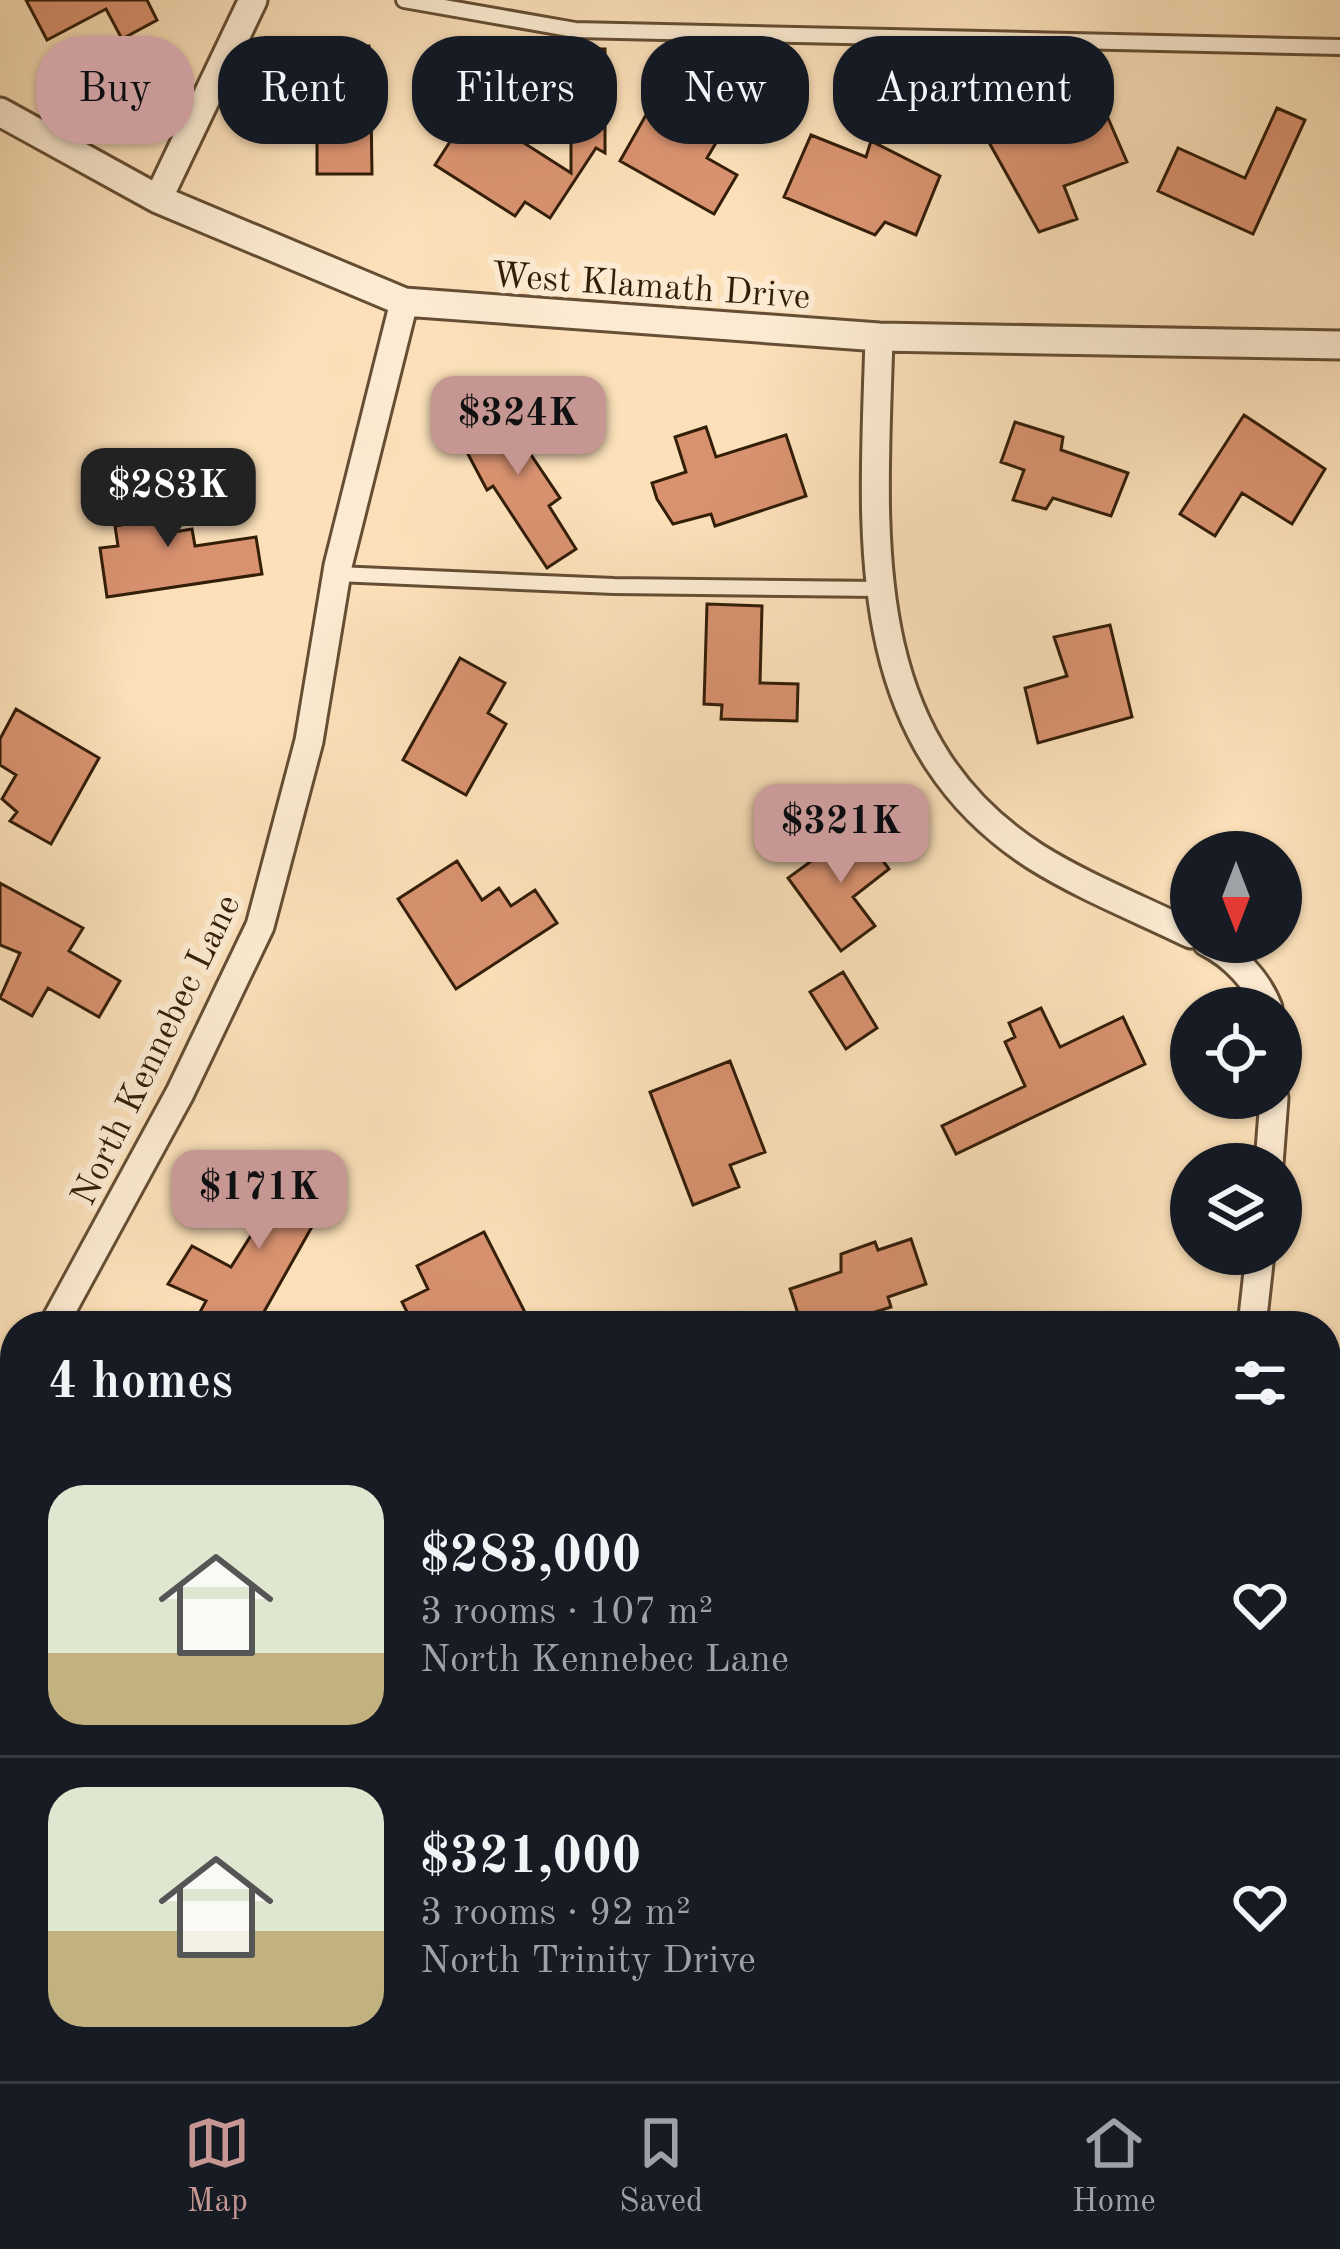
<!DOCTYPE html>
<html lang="en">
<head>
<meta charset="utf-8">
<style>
	:root { --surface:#171b24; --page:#20242c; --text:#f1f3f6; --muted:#9ea1a6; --line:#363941; --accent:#c59692 }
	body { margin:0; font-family:"Old Standard TT",serif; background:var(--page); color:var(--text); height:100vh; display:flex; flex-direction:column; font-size:45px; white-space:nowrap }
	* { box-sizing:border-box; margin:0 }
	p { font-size:39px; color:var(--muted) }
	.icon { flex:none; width:66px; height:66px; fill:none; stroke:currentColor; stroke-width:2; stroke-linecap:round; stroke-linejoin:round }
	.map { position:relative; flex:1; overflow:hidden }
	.panel { position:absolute; left:0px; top:1311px; width:1341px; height:771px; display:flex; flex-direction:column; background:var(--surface); border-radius:48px 48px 0 0; box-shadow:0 3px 9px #0004 }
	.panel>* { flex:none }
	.banner { position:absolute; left:36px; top:36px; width:1269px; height:108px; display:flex; gap:24px }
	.needle { width:78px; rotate:180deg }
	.controls { position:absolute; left:1170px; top:831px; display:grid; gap:24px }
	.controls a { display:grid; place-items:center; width:132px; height:132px; border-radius:50%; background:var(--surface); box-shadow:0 3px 9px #0004; font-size:60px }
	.price { position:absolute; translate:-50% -102px; padding:0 27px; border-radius:24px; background:var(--accent); color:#111; font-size:39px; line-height:78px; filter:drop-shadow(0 3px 6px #0008) }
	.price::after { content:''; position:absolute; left:50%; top:72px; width:36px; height:27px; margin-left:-18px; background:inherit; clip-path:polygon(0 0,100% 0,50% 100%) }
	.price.selected { background:#222; color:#fff }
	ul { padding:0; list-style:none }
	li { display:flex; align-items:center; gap:36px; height:300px; padding:0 48px }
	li+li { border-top:3px solid var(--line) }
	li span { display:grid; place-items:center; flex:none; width:336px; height:240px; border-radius:36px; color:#555 }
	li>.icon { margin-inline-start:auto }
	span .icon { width:144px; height:144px; fill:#fffc; stroke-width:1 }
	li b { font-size:51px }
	h2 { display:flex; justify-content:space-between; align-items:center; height:144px; padding:0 48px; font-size:51px }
	.pill { padding:0 42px; border-radius:48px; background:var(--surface); box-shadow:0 3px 9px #0004; font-size:42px; line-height:108px }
	.pill.selected { background:var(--accent); color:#111 }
	.menu { display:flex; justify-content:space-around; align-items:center; height:168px; border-top:3px solid var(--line); background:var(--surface); font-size:33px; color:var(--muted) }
	.menu a { display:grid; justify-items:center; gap:6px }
	.menu .selected { color:var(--accent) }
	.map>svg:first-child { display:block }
	.building { fill:#d99270; stroke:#331e08; stroke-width:3 }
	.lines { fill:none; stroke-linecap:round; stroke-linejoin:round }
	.lane-casing { stroke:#654e34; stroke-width:20 }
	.street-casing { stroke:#654e34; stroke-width:33 }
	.lane { stroke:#fcebd2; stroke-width:14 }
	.street { stroke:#fcebd2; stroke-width:27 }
	.labels { text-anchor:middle; stroke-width:12; stroke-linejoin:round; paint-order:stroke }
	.street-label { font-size:36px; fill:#331e08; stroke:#fcebd2 }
</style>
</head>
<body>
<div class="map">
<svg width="1340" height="2081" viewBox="0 0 1340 2081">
	<rect width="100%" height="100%" fill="#fbe0b9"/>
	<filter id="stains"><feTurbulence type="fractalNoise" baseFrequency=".00167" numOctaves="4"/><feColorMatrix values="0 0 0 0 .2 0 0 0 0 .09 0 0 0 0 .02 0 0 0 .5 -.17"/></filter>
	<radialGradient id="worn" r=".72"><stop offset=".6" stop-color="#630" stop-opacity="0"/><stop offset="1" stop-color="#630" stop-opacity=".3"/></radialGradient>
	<path class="building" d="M26,0H147L157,20L122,39L106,9L47,40Z
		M303,46H369L370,74H380V107H371L372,174H317V103H303Z
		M571,49H605V153L596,148L550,218L525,202L515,216L435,165L471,109L571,173Z
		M730,71L760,72L758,119L729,118Z
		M1098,95L1127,162L1064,186L1077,219L1039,232L986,137L1018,119L1021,128Z
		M655,99L720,136L707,158L737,175L714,214L620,161Z
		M1277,108L1305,120L1253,234L1158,191L1178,148L1245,178Z
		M811,135L866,157L871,141L940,176L916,235L885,222L875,235L784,197Z
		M508,395L532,433L521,440L560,498L549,506L576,549L547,568L493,486L487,490L460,439L482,425L480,413Z
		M1244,415L1325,469L1292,524L1242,493L1215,536L1180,514Z
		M1015,422L1063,437L1061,450L1128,473L1111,516L1053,498L1046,509L1013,500L1024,470L1001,462Z
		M706,427L716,457L786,435L806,496L715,526L711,514L673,524L657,499L652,483L686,472L675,437Z
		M167,483L174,532L192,529L195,546L256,537L262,574L107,597L100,548L118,546L115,526L127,524L122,490Z
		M707,604L762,606L760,683L798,684L797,721L721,719L722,705L704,704Z
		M1110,625L1132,717L1038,743L1025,688L1067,676L1054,637Z
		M460,658L505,683L488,713L506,724L466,795L403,760Z
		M16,709L99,758L51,844L10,821L17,812L2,799L16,775L0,765V739Z
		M858,827L889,869L853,897L875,926L841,951L788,878Z
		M457,861L482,900L499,888L511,906L535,890L557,923L456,989L398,899Z
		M0,883L83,928L69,951L120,981L99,1017L48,988L32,1016L0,998L20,953L0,945Z
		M843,972L877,1028L846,1049L810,992Z
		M1041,1008L1060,1047L1123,1017L1145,1064L956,1154L942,1126L1025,1086L1005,1042L1015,1037L1009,1023Z
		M730,1061L765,1152L730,1165L739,1187L693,1205L650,1092Z
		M302,1155L340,1177L256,1326H229L200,1312L206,1301L168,1284L192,1246L231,1267Z
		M484,1232L532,1326H484L479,1316L460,1326H414L402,1302L428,1289L417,1266Z
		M911,1239L926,1284L888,1297L891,1307L832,1326H802L790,1289L841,1272V1254L875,1242L878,1250Z"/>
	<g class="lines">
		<g class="lane-casing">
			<path id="lane" d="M404,0L575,30L1340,47
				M337,574L614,586L880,589"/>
		</g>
		<g class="street-casing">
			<path id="street" d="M0,112L158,199L404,302L879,337L1340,345
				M158,199L253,0
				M879,337C874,527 850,738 1036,857C1084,887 1140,909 1191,934
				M1207,942C1233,955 1258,981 1268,1008
				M1269,1164L1274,1098
				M53,1326L180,1093L260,926L309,741L338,566L404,302
				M1252,1326L1260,1254
				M0,1423L15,1395
				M1247,2067V2081
				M485,2081L506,2067"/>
		</g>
		<use href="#lane" class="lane"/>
		<use href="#street" class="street"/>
	</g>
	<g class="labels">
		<g class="street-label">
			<text transform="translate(651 284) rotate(4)" y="13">West Klamath Drive</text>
			<text transform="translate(154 1049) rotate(-64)" y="13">North Kennebec Lane</text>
		</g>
	</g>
	<rect width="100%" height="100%" filter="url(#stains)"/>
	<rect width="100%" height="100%" fill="url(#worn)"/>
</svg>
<div class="controls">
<a><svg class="needle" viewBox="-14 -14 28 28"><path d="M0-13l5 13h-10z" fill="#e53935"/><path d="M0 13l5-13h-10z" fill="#9ea1a6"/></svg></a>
<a><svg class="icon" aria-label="locate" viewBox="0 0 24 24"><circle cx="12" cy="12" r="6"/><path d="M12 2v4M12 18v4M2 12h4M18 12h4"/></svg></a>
<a><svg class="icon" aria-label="layers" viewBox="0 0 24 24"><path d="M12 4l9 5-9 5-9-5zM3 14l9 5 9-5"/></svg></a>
</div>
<b class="price" style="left:518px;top:478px">$324K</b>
<b class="price selected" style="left:168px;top:550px">$283K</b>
<b class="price" style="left:841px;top:886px">$321K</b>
<b class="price" style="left:259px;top:1252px">$171K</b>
<div class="banner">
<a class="pill selected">Buy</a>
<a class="pill">Rent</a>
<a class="pill">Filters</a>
<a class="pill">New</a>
<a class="pill">Apartment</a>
</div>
<section class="panel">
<h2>4 homes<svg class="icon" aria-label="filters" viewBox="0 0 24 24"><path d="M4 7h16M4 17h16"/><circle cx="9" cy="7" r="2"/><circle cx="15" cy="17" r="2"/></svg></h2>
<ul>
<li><span style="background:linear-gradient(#dfe7d0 70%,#c2b280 0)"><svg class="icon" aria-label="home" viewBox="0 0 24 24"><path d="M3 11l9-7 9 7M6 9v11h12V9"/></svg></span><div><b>$283,000</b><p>3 rooms · 107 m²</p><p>North Kennebec Lane</p></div><svg class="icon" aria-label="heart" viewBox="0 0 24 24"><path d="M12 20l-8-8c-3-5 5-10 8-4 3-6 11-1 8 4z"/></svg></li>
<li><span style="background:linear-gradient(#dfe7d0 60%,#c2b280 0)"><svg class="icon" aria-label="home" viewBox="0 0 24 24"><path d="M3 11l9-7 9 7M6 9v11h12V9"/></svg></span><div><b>$321,000</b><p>3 rooms · 92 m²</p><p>North Trinity Drive</p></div><svg class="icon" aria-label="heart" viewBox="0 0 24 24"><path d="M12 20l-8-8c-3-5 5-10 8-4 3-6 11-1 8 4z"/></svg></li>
</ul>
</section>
</div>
<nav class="menu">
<a class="selected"><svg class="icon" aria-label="map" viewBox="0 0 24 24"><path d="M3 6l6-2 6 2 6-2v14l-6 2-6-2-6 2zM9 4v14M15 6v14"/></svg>Map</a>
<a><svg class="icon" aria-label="saved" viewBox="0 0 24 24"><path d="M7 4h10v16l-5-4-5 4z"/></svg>Saved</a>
<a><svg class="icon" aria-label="home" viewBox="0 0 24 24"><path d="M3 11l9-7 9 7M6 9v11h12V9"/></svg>Home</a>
</nav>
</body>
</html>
